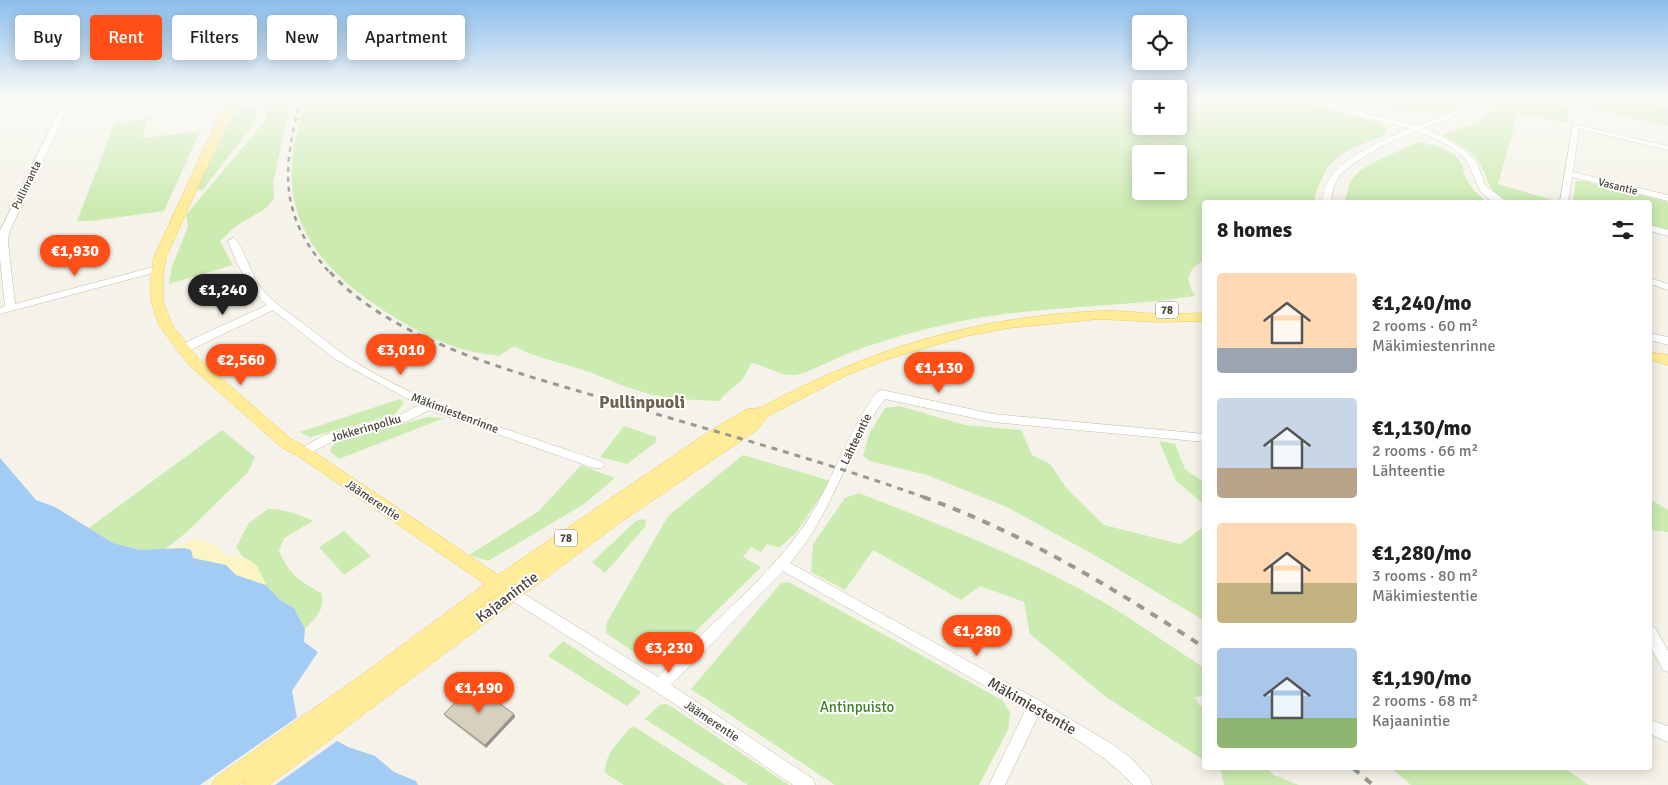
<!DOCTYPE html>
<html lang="en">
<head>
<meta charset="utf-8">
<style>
	:root { --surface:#fff; --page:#f2f2f2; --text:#202124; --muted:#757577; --accent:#ff4f16 }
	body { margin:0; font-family:Signika,sans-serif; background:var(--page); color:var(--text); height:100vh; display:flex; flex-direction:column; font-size:19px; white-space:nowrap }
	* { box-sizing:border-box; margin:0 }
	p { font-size:16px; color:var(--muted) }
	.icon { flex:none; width:28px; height:28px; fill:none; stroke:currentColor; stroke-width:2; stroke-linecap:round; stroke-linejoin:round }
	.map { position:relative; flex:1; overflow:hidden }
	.side { position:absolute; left:1202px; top:200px; width:450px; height:570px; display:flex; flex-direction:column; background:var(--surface); border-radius:5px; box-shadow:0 2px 12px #0003 }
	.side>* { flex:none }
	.banner { position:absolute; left:15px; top:15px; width:475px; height:45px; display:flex; gap:10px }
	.controls { position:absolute; left:1132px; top:15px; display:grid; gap:10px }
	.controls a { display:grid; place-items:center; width:55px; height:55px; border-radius:5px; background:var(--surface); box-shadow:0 2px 12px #0003; font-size:25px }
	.price { position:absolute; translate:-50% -42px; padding:0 11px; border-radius:18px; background:var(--accent); color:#fff; font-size:16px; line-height:32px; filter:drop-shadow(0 1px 2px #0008) }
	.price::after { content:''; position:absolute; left:50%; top:30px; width:15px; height:11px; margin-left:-8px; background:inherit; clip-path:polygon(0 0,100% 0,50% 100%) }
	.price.current { background:#222; color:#fff }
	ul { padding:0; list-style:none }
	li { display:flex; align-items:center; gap:15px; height:125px; padding:0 15px }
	li span { display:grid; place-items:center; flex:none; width:140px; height:100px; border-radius:5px; color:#555 }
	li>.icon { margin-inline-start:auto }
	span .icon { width:60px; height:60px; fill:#fffc; stroke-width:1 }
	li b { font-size:21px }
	h2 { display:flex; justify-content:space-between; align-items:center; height:60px; padding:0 15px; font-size:21px }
	.chip { padding:0 18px; border-radius:5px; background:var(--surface); box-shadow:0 2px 12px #0003; font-size:18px; line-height:45px }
	.chip.current { background:var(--accent); color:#fff }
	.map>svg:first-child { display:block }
	.green { fill:#cbebb0; fill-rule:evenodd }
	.sand { fill:#fbf4c4 }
	.water { fill:#a3ccf5 }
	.pier { fill:#f5f3e9 }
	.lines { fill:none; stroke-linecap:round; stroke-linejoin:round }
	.minor-casing { stroke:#c2bcab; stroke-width:1 }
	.major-casing { stroke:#ebce62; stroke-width:1 }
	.minor { fill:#fff; fill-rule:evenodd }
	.major { fill:#ffeb98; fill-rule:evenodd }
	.rail-far2 { stroke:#989898; stroke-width:2.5; stroke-dasharray:5 5; stroke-linecap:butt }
	.rail-far1 { stroke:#989898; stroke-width:3; stroke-dasharray:6 6; stroke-linecap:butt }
	.rail { stroke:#989898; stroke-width:4; stroke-dasharray:8 8; stroke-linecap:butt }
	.wall { fill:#bab3a3 }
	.shaded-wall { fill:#979285 }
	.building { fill:#d8d0be; stroke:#979285 }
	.labels { text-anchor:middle; stroke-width:4; stroke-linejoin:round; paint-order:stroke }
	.far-street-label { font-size:11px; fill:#4a4437; stroke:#fff }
	.shield { fill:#fff; stroke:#807c73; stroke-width:1 }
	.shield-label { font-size:11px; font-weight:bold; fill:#4a4437 }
	.street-label { font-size:12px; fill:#4a4437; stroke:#fff }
	.near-street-label { font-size:15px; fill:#4a4437; stroke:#fff }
	.near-park-label { font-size:15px; fill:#408026; stroke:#fff }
	.district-label { font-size:18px; font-weight:bold; fill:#6d634d; stroke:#fff }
</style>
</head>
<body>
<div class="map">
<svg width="1668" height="785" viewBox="0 0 1668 785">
	<rect width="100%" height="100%" fill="#f5f3e9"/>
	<path class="green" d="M268,98H292L273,182L274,198L266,208L236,226L220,241L233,265L169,284L172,266L188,227L186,215L265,121Z
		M305,98H1141V126H1179V98H1298L1318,107L1378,123L1387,128L1386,133L1381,137C1354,148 1334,151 1321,180C1318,188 1314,194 1315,202H1205V259C1187,271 1184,278 1195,296C1122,307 1046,306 972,319C931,327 891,337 852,352C840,356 804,375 795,375C779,376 767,366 752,363L742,380L722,397L720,401C691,400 660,399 633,389C616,384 600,375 583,370C559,362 536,358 514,346L499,356C488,354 477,353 466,350C436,343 399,321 374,304C311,260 278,210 297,131C299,120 301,108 305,98ZM1141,154H1179V191H1141Z
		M1334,98L1351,101L1419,105L1472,98L1441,113H1428L1354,103Z
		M1511,98H1553L1568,112V123L1518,113L1498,184L1555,201L1554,202H1512C1483,190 1492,182 1478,161C1470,149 1454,142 1442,135L1478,122L1498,105Z
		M1586,98H1618L1668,109V126L1585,106Z
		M258,108L254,123L203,190H196L235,110Z
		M149,118L142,138L200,131L164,211L91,221H77L115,123Z
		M1419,142C1434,145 1452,148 1461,163C1464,166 1463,170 1464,174C1468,186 1477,194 1487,202H1345C1347,194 1348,184 1354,177C1365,163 1402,150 1419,142Z
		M1576,181H1583L1668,202V230L1650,225V202H1573Z
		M400,399L404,403L394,415L310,437L300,432Z
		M899,406L965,425L1021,430L1032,455L1050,464L1067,489L1104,525L1180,544L1205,526V621L1096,556L1007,507L927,475L870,461L863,456L869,434L885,408Z
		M428,417L444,418L339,459L330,451L333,445L340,441Z
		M624,426L656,437V442L627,464L600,457Z
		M222,430L255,457L248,472L187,532L164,550H140L113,543L89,528Z
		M1159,441L1175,444L1185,469L1205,483V505L1176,481Z
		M743,455L831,481L796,533L779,548L767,544L761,552L751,547L743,557L761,567L681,646L659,658L644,659L606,633L607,622L668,516Z
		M581,465L615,478L584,504L488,561L469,555L539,511Z
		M859,493C943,526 1027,558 1105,603C1137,622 1168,645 1200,665L1205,671V696L1195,697L1199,705L1205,708V761L1106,697L1030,634L1024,602L980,586L961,600L873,550L845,590L811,572L813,544L845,498Z
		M1650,499L1668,510V532L1650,530Z
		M268,509C285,509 298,514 313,521L284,538L279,551C290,576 299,580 321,593C326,609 316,617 305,629L294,608L280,600L266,585L257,566L242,556L236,547L249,523Z
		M643,519L646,521L645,527L605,573L592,562L636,521Z
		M344,531L371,556L344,575L319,547Z
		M789,582L1002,700L1010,712L1008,730L979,785H835L691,689L781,583Z
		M563,641L641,692L627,706L548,656Z
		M666,704L672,707L789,785H748L645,719L659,705Z
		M635,727L725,785H624L605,773C604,754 619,742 630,728Z
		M1215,768H1268L1273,775L1299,785H1224L1221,771Z
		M1391,768H1564L1589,785H1411Z"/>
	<path class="sand" d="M197,538L219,547L225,556C252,556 256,561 266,585L236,575L226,565L193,558L191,550L185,548L164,550Z"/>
	<path class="water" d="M0,458L36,500L55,507L113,543L140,550L185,548L191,550L193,558L226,565L236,575L266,585L280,600L294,608L305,629L304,642L318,652L292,691L297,718L348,747L375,756L394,772L416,781L418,785H0Z"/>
	<path class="pier" d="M299,716L340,739L275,785H200Z"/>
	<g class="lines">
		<g class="minor-casing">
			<path id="minor" d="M65,98H73L9,232L8,243L15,304L157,266L162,269L160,271L0,314V308L5,306L0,259V231Z
				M1309,98H1320L1346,108L1416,126L1489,98H1500L1424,128L1445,138L1467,152L1477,163L1485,185L1507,202C1474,206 1478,171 1462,156C1449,144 1432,137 1416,131C1394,141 1350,159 1337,180C1333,187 1332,195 1331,202H1323C1323,162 1378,143 1409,128L1340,112Z
				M230,101L234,103L233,105L174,114L170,112L174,110Z
				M1573,124L1668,146V150L1579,129L1573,172L1668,195V201L1572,177L1568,202H1560Z
				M1650,225L1668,230V236L1650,231Z
				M233,238C241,241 252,275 258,284C269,300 288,312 304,324C317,334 330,344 343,354C421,407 515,431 602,462L604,465L602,468H594L429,410L408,421L333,441L307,455H299L297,452L299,449L325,435L400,415L419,405L335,359L273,310L186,352H178L177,349L178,346L267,305C246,284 239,268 228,241Z
				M1650,278L1668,284V290L1650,284Z
				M1650,333L1668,337V345L1650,340Z
				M882,390L993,414L1205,434V442L993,422L885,399C846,450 834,512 790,563L1040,701L1112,744L1131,758L1150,779L1152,785H1133C1106,755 1072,737 1038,716L1005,785H989L1026,709L783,571L671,685L813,779L815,785H793L672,702L506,597L504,593L506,589L511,587L516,589L658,677C705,628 761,585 801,530C832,487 845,434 878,391Z
				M1650,626L1655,628L1668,651V672L1663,670L1650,646Z
				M1650,720L1668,726V742L1650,734Z"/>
		</g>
		<g class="major-casing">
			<path id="major" d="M228,98H238L166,257L163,274V301L172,325L198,358L291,439L308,448L498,575L710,431L747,409L760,408C869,349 974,317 1099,311C1119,310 1139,313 1160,314C1175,314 1190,313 1205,313V321L1160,322L1099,319L1009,328L966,336L888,359L847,375L768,416L757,430L619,523L269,785H243L245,780L239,785H212L215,778L370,669L485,584L298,456L281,447L188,364L159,325L151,301V274L154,257ZM498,593L499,594L466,618Z
				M1650,352L1668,355V365L1650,360Z"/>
		</g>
		<use href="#minor" class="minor"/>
		<use href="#major" class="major"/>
		<path class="rail-far2" d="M301,98C282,171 278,215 331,274"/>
		<path class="rail-far1" d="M330,272C395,344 526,375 616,402C719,433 824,461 926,498"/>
		<path class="rail" d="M923,497C1024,533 1115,589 1205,648
			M1353,768L1373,785"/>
	</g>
	<path class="wall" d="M444,714H514L515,717L486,748L446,717Z"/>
	<path class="shaded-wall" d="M514,714L515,717L486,748L485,745Z"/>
	<path class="building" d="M473,684L514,714L485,745L444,714Z"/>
	<linearGradient id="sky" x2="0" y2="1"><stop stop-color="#8cbeed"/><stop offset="0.47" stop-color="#fafaf5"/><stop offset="1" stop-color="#fafaf5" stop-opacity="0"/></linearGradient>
	<rect width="1668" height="208" fill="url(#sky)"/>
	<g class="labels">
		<g class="far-street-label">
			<text transform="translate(26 185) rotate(-64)" y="4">Pullinranta</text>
			<text transform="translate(1618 186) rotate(14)" y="4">Vasantie</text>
		</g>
		<g class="shield">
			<rect x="1156" y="301.5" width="22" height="17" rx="4"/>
			<rect x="555" y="529.5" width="22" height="17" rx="4"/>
		</g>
		<g class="shield-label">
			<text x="1167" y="314">78</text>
			<text x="566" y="542">78</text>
		</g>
		<g class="street-label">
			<text transform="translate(455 413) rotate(21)" y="4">Mäkimiestenrinne</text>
			<text transform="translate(366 428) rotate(-16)" y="4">Jokkerinpolku</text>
			<text transform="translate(856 439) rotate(-64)" y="4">Lähteentie</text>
			<text transform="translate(373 500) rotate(34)" y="4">Jäämerentie</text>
			<text transform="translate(712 721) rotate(34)" y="4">Jäämerentie</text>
		</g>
		<g class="near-street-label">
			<text transform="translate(507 597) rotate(-37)" y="5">Kajaanintie</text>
			<text transform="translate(1032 706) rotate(30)" y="5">Mäkimiestentie</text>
		</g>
		<g class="near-park-label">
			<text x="857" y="712">Antinpuisto</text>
		</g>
		<g class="district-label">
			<text x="642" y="408">Pullinpuoli</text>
		</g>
	</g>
</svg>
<div class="controls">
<a><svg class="icon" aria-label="locate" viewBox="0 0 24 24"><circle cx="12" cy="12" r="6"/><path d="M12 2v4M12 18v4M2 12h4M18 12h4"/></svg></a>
<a>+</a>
<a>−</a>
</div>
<b class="price" style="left:75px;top:277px">€1,930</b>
<b class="price current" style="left:223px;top:316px">€1,240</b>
<b class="price" style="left:401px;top:376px">€3,010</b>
<b class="price" style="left:241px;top:386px">€2,560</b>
<b class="price" style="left:939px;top:394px">€1,130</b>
<b class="price" style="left:977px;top:657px">€1,280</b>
<b class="price" style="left:669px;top:674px">€3,230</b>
<b class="price" style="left:479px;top:714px">€1,190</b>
<div class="banner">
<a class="chip">Buy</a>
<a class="chip current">Rent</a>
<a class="chip">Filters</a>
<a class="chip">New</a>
<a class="chip">Apartment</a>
</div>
<section class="side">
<h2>8 homes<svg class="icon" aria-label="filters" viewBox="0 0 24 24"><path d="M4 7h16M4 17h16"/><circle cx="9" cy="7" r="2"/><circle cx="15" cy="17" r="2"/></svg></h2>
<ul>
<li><span style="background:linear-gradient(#ffd9b3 75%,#9aa5b1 0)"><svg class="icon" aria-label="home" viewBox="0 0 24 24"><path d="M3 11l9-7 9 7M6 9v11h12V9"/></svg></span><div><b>€1,240/mo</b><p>2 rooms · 60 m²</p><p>Mäkimiestenrinne</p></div></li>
<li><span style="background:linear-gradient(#c9d6e8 70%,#b9a48a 0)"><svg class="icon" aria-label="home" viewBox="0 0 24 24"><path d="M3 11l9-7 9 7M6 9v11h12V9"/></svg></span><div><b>€1,130/mo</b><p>2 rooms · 66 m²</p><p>Lähteentie</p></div></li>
<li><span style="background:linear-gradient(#ffd9b3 60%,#c2b280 0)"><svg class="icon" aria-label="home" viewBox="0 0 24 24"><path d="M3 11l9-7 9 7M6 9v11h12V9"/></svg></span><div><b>€1,280/mo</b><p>3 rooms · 80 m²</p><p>Mäkimiestentie</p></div></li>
<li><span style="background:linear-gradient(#a9c7e8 70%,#8fb573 0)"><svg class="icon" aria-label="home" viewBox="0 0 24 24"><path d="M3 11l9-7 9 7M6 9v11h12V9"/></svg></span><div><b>€1,190/mo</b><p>2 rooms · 68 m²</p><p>Kajaanintie</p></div></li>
</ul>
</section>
</div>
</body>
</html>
